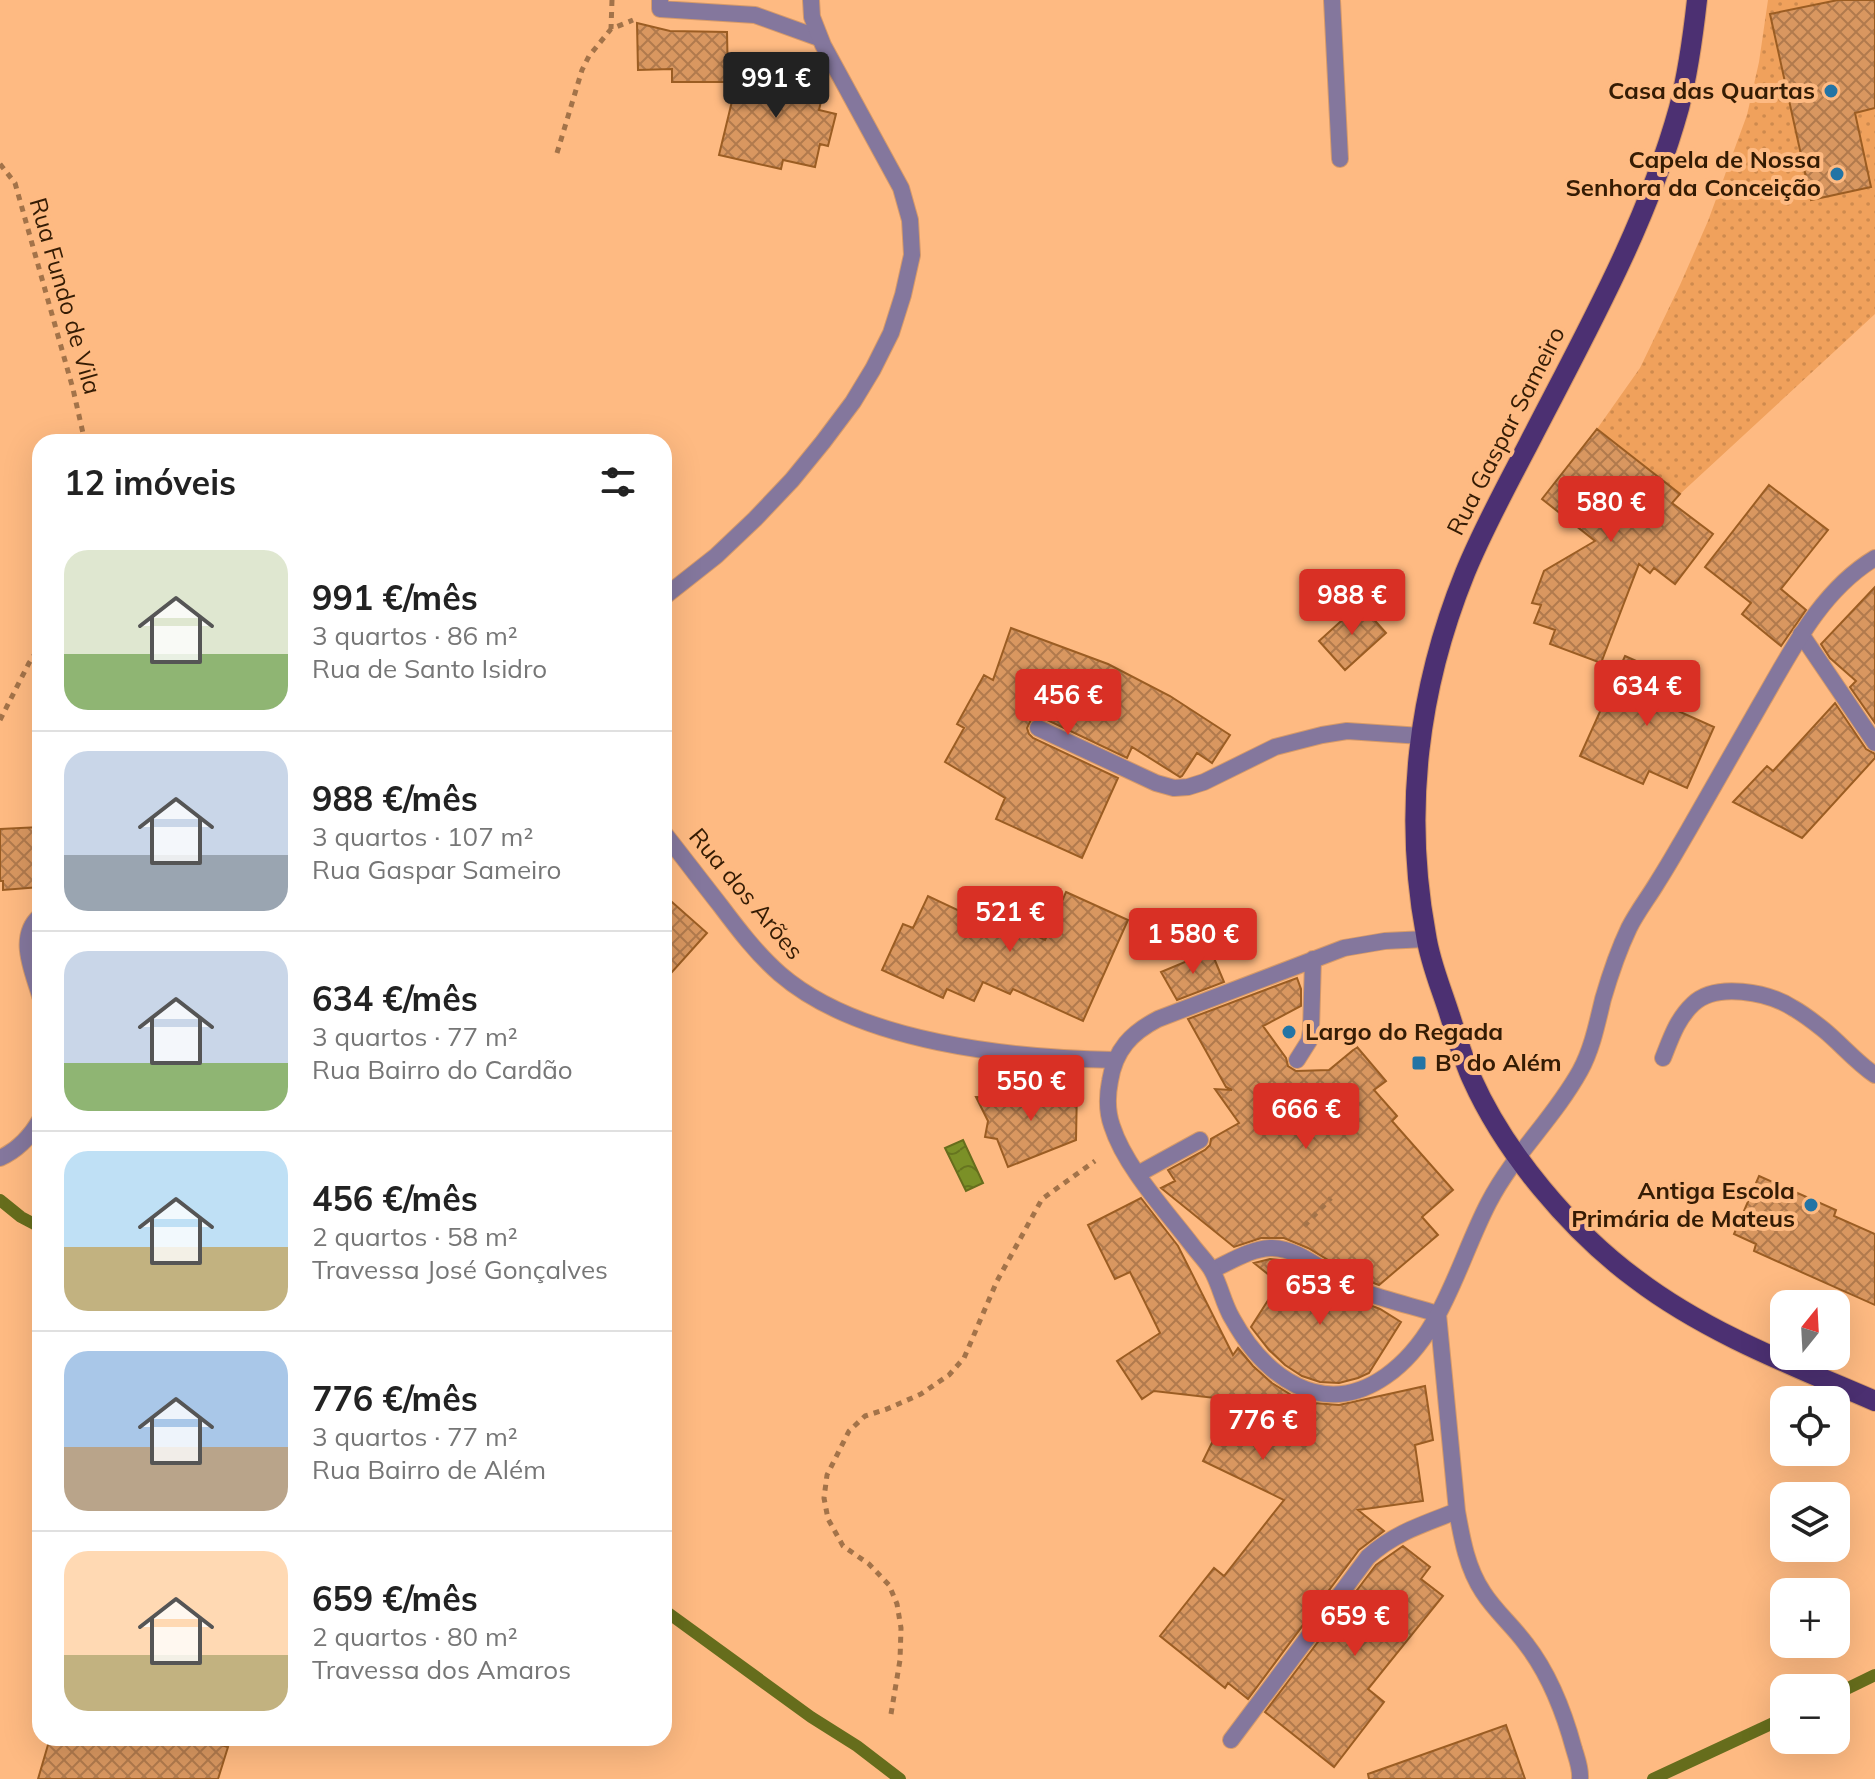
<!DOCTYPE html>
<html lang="pt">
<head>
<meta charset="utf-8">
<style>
	:root { --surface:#fff; --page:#f6f6f6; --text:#222; --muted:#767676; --line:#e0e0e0; --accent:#d93025 }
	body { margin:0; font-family:Mulish,sans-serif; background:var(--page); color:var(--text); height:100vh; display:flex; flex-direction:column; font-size:30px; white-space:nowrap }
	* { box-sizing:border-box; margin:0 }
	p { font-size:26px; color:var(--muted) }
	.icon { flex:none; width:44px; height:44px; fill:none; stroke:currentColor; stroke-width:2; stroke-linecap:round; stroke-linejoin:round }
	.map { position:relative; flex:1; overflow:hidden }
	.side { position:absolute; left:32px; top:434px; width:640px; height:1312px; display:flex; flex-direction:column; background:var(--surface); border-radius:24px; box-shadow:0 8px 32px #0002 }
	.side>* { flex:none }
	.needle { width:52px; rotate:18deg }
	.controls { position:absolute; left:1770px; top:1290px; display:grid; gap:16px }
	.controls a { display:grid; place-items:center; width:80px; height:80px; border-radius:16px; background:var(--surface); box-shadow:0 8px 32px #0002; font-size:40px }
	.price { position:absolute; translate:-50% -68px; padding:0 18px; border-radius:8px; background:var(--accent); color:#fff; font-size:26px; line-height:52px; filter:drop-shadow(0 2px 4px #0008) }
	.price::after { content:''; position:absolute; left:50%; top:48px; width:24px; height:18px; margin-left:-12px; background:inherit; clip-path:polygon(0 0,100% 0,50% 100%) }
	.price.on { background:#222; color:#fff }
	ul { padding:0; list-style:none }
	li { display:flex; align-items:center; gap:24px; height:200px; padding:0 32px }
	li+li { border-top:2px solid var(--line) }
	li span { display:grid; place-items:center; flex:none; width:224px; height:160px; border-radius:24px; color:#555 }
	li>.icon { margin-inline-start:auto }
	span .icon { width:96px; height:96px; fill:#fffc; stroke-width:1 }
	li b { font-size:34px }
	h2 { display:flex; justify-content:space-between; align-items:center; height:96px; padding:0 32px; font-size:34px }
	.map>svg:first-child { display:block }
	.garden { fill:url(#garden-dots) }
	.water { fill:url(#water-waves); stroke:#666d1c; stroke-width:2 }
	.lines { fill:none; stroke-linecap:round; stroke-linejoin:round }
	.stream { stroke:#666d1c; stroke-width:12 }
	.building { fill:url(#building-cross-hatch); stroke:#9b5d23; stroke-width:2 }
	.lane-casing { stroke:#d69a69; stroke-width:18 }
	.street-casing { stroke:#d69a69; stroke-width:18 }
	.primary-casing { stroke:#d69a69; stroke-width:22 }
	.path { stroke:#a37349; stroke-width:5; stroke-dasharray:6 6; stroke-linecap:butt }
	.lane { stroke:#84779d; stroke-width:16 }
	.street { stroke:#84779d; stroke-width:16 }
	.primary { stroke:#4c3072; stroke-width:20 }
	.poi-dot { fill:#2374a5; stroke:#feba82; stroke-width:3 }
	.labels { text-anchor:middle; stroke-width:8; stroke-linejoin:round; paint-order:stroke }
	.poi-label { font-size:24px; font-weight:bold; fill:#351c04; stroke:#feba82; text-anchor:end }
	.street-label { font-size:24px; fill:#351c04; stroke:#feba82 }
</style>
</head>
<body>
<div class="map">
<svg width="1875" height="1779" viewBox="0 0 1875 1779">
	<defs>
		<pattern id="garden-dots" width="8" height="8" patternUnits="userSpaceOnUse" patternTransform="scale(2)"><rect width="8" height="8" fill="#f0a15c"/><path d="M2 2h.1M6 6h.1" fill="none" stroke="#ce8a4e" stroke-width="1.8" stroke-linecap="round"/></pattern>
		<pattern id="water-waves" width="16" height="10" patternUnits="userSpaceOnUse" patternTransform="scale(2)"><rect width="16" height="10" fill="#7b9027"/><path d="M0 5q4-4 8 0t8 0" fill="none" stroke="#66751f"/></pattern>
		<pattern id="building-cross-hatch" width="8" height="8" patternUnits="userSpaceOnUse" patternTransform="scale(2)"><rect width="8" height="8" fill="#d99760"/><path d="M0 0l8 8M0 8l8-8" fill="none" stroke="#b17a4d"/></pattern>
	</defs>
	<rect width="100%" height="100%" fill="#feba82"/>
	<path class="garden" d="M1768,0H1875V314L1680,494L1597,429L1640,368L1680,285L1708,221L1747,115L1759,62Z"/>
	<path class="water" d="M963,1140L983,1183L966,1191L945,1148Z"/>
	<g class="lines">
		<path class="stream" d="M0,1200L21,1217L40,1227
			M664,1610L811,1717L857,1746L900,1779
			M1836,1694L1875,1675
			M1653,1779L1784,1718"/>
	</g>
	<path class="building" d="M1838,0H1875V108L1855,113L1871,187L1811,200L1770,14Z
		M637,23L670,31L727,32L728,82H672V69L638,70Z
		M741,64L825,84L819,110L836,114L828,146L820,144L815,167L783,160L781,169L719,155Z
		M1597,429L1680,494L1672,503L1713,534L1675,584L1654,568L1650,573L1639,564L1601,663L1550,644L1555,630L1534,623L1541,605L1532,603L1544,571L1595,541L1542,499Z
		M1769,485L1828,530L1781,589L1806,610L1781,646L1742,614L1751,603L1705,567Z
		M1875,587V723L1850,687L1856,681L1830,658L1821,644Z
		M1360,604L1386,633L1345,670L1319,641Z
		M1011,628L1108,664L1170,696L1230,735L1212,763L1197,753L1182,776L1180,777L1132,747L1127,758L1043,718L1036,717L1031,720L1027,728L1029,734L1033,738L1118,778L1082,858L996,819L1005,798L945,762L964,728L957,724L984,675L993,680Z
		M1625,656L1690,685L1678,711L1714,727L1687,788L1649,771L1643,784L1580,756Z
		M1835,703L1866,749L1875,754V758L1802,838L1733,802L1767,766L1773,771Z
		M40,827V887L3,890V881H0V829Z
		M1066,892L1128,920L1083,1021L1013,989L1010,994L983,982L974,1001L947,989L943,998L882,970L903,924L913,928L928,896L987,924L991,915L1045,940Z
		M664,895L707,933L664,981Z
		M1211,951L1224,982L1177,1000L1161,972Z
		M1297,978L1301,989V1006L1263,1026L1286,1058L1288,1066L1296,1071L1329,1070L1357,1047L1386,1081L1374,1090L1397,1116L1392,1121L1453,1190L1422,1217L1438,1235L1379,1285L1353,1275L1308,1248L1284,1238H1261L1234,1247L1161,1188L1175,1181L1168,1170L1205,1150L1210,1145L1211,1139L1239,1123L1215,1089L1232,1090L1226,1087L1188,1019Z
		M1044,1088H1077L1076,1140L1008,1167L997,1139L985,1137L988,1121L976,1097L1044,1098Z
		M1759,1176L1836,1210L1834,1216L1875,1234V1305L1754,1251L1756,1244L1734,1234Z
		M1141,1198L1178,1246L1233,1355L1238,1348L1253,1366L1272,1383L1293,1396L1314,1403L1339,1405L1425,1386L1433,1440L1415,1445L1423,1501L1358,1510L1384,1531L1359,1550L1248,1699L1228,1683L1225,1688L1160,1636L1214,1568L1224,1576L1284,1500L1203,1461L1233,1400L1154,1391L1142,1399L1117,1361L1160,1333L1130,1272L1115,1279L1088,1225Z
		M1270,1259L1279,1260L1298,1267L1344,1295L1380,1309L1401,1322L1369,1373L1358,1378L1339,1383L1320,1382L1302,1376L1285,1365L1269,1350L1251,1327L1279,1283L1254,1263Z
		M1403,1546L1430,1567L1421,1579L1443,1596L1368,1689L1384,1702L1334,1767L1265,1712L1376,1565Z
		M1506,1725L1525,1779H1369L1368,1774Z
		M50,1738H197L228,1747L218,1779H38Z"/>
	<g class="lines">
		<g class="lane-casing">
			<path id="lane" d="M660,0V9L755,15L819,38
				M1801,634L1875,743
				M1663,1058C1671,1038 1677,1019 1693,1004C1716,982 1768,992 1793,1008C1804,1014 1814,1022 1824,1030C1841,1044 1856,1062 1875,1075
				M1138,1174L1200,1140
				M1212,1270C1230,1262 1250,1249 1270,1248C1299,1246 1331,1279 1359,1290C1385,1300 1412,1306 1438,1314"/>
		</g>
		<g class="street-casing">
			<path id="street" d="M1332,0L1340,159
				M664,597L716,556L755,519L792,480L823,442L853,402L873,369L891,333L903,295L912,255L910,220L901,188L823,45L812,17L811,0
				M1038,728L1156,783L1174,788L1188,787L1204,782L1275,747L1322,735L1347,731L1421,736
				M664,833C683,857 701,881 720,905C738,929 757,954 780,974C860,1043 1011,1058 1115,1060
				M40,916C16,937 33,971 40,996
				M1426,939L1385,941L1344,948L1158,1019C1131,1033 1115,1050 1110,1081C1107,1096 1107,1112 1112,1126C1125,1167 1166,1211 1192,1245C1198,1253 1206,1261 1211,1269C1220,1284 1223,1303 1232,1318C1264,1376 1322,1421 1386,1376C1443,1336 1458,1261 1489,1202C1514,1154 1554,1118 1580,1071C1592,1049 1597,1024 1603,999C1610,975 1618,951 1629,928C1637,912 1648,898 1657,883C1668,866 1678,848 1688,831C1712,789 1736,747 1760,705C1791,652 1820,591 1875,558
				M1297,1060L1309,1041L1311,1030L1313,959
				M0,1158C18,1150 30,1137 40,1120
				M1438,1314L1457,1511C1462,1539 1467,1568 1483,1592C1495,1611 1513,1626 1526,1644C1550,1675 1564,1712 1574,1749C1577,1759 1581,1769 1580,1779
				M1231,1740L1368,1557C1394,1533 1424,1524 1457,1511"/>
		</g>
		<g class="primary-casing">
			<path id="primary" d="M1697,0C1693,36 1688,73 1679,108C1646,227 1584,336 1528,445C1506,487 1483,529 1465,573C1418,689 1403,812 1426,935C1430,963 1442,990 1450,1016C1457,1037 1463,1059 1472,1079C1505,1153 1571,1231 1636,1279C1707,1333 1794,1366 1875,1401"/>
		</g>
		<path class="path" d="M612,0L611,29L633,20
			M557,153L582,70L589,56L611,29
			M0,164L15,183L73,389L85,442
			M0,720L29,663L40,646
			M1304,1226L1331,1198
			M891,1714L900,1660L901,1628L897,1604L889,1585L869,1564L843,1546L828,1519L824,1498L827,1475L849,1431L865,1416L887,1409L921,1394L949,1375L964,1358L997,1281L1042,1199L1095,1161"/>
		<use href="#lane" class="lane"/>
		<use href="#street" class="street"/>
		<use href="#primary" class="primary"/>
	</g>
	<g class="poi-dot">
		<circle cx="1831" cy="91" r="8"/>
		<circle cx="1837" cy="174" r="8"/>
		<circle cx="1289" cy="1032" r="8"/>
		<rect x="1411" y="1055" width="16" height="16" rx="4"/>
		<circle cx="1811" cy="1205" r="8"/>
	</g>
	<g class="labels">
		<g class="poi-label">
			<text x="1815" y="99">Casa das Quartas</text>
			<text x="1821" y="168">Capela de Nossa<tspan x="1821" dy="28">Senhora da Conceição</tspan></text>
			<text x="1305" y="1040" text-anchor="start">Largo do Regada</text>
			<text x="1435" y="1071" text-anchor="start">Bº do Além</text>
			<text x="1795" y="1199">Antiga Escola<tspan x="1795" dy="28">Primária de Mateus</tspan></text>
		</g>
		<g class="street-label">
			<text transform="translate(65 296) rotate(74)" y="8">Rua Fundo de Vila</text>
			<text transform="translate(1506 431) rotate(-63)" y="8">Rua Gaspar Sameiro</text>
			<text transform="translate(746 894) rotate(50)" y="8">Rua dos Arões</text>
		</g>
	</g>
</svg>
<div class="controls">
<a><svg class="needle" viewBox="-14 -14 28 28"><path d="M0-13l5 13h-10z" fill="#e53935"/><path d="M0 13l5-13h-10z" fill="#767676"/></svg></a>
<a><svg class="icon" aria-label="locate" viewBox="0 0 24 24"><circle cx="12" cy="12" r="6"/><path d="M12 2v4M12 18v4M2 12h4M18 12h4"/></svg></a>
<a><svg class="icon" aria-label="layers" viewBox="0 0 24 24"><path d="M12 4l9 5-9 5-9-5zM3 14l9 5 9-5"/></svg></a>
<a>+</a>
<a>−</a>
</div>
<b class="price on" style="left:776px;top:120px">991 €</b>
<b class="price" style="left:1611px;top:544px">580 €</b>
<b class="price" style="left:1352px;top:637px">988 €</b>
<b class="price" style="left:1647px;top:728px">634 €</b>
<b class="price" style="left:1068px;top:737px">456 €</b>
<b class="price" style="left:1010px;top:954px">521 €</b>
<b class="price" style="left:1193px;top:976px">1 580 €</b>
<b class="price" style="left:1031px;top:1123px">550 €</b>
<b class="price" style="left:1306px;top:1151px">666 €</b>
<b class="price" style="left:1320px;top:1327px">653 €</b>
<b class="price" style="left:1263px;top:1462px">776 €</b>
<b class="price" style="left:1355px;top:1658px">659 €</b>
<section class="side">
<h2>12 imóveis<svg class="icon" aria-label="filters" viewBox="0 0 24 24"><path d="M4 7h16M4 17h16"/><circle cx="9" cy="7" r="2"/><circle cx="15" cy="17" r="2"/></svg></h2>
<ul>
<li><span style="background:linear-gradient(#dfe7d0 65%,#8fb573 0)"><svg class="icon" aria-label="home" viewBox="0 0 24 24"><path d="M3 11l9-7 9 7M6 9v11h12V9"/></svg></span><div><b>991 €/mês</b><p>3 quartos · 86 m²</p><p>Rua de Santo Isidro</p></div></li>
<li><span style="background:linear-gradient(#c9d6e8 65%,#9aa5b1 0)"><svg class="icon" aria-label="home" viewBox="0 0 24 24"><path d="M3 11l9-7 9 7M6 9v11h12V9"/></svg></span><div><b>988 €/mês</b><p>3 quartos · 107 m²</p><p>Rua Gaspar Sameiro</p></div></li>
<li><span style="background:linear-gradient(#c9d6e8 70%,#8fb573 0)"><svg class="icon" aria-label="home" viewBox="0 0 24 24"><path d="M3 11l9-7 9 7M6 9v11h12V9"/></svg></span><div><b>634 €/mês</b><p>3 quartos · 77 m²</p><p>Rua Bairro do Cardão</p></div></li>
<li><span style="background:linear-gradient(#bfe0f5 60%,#c2b280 0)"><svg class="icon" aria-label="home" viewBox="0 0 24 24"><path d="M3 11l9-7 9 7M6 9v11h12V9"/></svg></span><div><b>456 €/mês</b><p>2 quartos · 58 m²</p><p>Travessa José Gonçalves</p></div></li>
<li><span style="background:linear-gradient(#a9c7e8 60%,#b9a48a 0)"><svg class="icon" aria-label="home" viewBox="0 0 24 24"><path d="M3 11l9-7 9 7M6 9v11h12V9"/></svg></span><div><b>776 €/mês</b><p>3 quartos · 77 m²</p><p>Rua Bairro de Além</p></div></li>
<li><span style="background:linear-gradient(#ffd9b3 65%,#c2b280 0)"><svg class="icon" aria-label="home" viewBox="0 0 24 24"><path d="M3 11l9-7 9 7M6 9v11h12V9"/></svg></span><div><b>659 €/mês</b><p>2 quartos · 80 m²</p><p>Travessa dos Amaros</p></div></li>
</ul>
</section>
</div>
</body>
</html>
